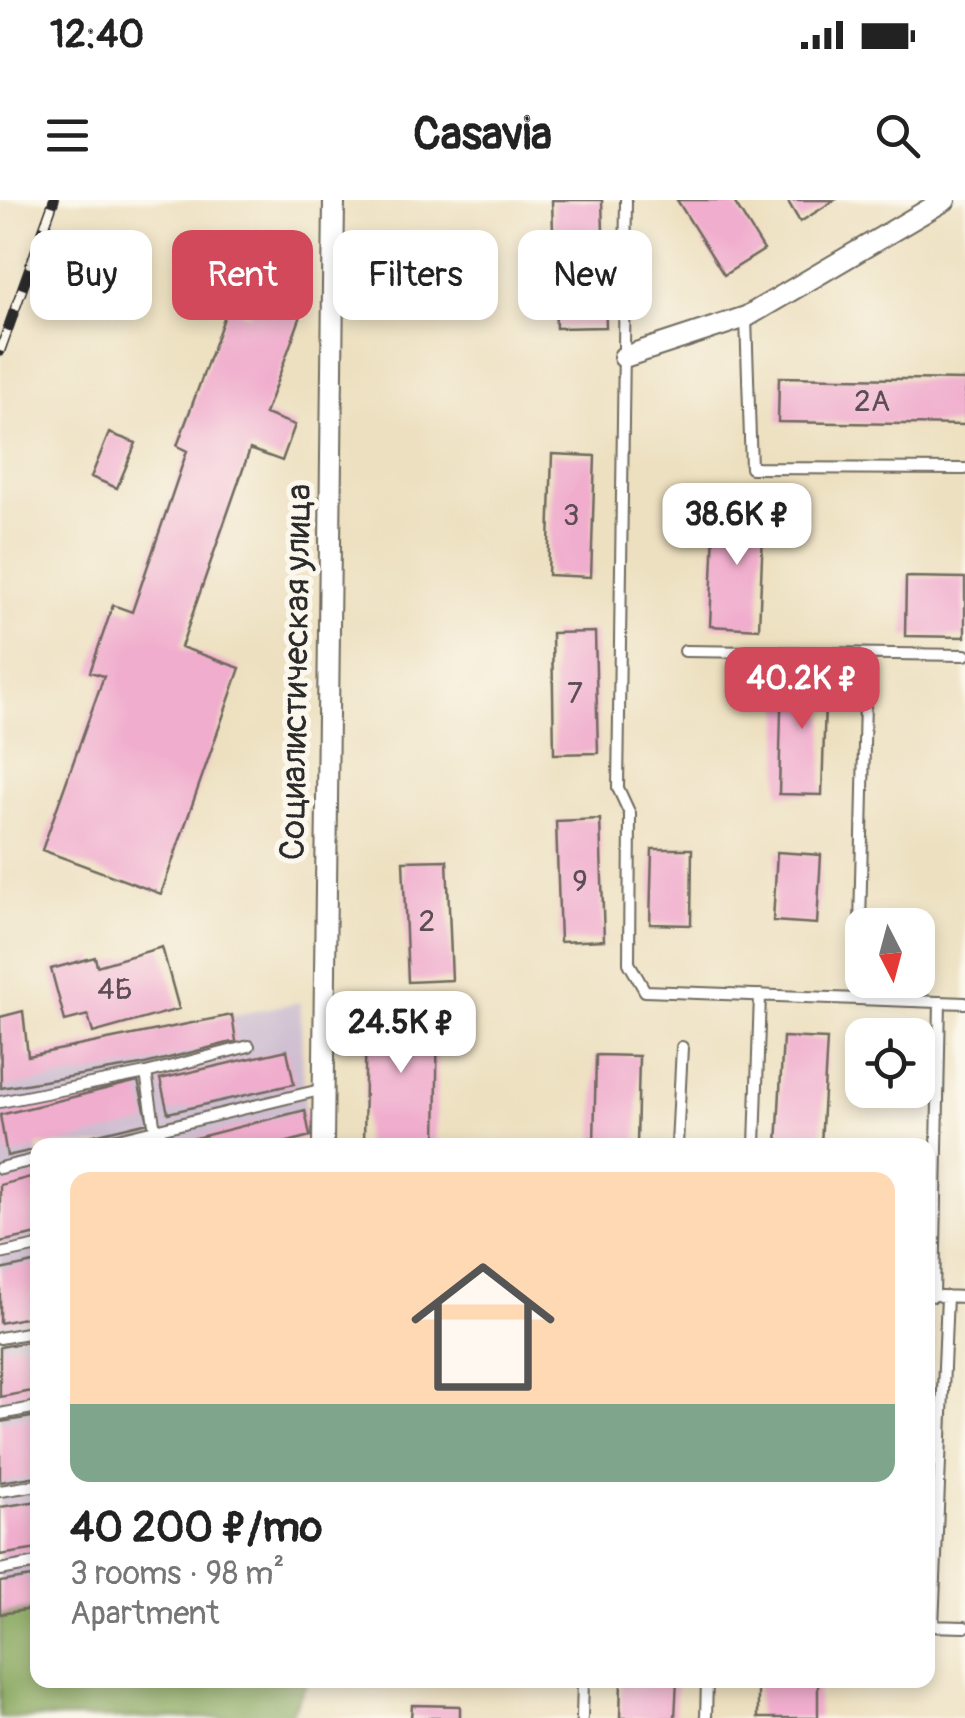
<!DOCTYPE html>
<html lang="en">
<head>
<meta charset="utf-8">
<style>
	:root { --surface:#fff; --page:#f6f6f6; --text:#222; --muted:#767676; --line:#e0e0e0; --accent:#d1495b }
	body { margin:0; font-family:Pangolin,sans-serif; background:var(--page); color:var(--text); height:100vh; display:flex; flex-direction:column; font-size:38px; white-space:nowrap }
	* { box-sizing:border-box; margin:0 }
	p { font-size:32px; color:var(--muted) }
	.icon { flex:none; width:55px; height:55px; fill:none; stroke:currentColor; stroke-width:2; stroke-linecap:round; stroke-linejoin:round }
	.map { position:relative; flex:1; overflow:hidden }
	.panel { position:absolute; left:30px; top:938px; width:905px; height:550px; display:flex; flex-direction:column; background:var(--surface); border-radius:20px; box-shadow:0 5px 15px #0003 }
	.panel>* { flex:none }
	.banner { position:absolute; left:30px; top:30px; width:905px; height:90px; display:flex; gap:20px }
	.needle { width:65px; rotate:174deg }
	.buttons { position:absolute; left:845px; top:708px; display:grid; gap:20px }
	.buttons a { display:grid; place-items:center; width:90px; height:90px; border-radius:20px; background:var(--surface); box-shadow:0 5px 15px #0003; font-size:50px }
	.price { position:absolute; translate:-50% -85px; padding:0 22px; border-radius:20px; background:#fff; color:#222; font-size:32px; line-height:65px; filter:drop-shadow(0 2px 5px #0008) }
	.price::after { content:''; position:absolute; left:50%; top:60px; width:30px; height:22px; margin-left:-15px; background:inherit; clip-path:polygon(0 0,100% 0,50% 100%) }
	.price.current { background:var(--accent); color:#fff }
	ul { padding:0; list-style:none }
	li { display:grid; align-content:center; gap:20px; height:530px; padding:0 40px }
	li+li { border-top:2px solid var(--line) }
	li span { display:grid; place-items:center; height:310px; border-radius:20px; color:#555 }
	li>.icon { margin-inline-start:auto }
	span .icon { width:180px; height:180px; fill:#fffc; stroke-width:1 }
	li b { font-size:42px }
	.pill { padding:0 35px; border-radius:20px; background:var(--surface); box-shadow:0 5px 15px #0003; font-size:35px; line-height:90px }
	.pill.current { background:var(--accent); color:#fff }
	.status { display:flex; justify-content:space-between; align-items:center; height:70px; padding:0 50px; background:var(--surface); direction:ltr }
	.status svg { height:28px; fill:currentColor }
	header { display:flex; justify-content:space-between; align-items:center; height:130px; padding:0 40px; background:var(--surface); font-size:45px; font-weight:800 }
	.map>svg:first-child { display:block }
	.industrial { fill:#cebed0 }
	.forest { fill:#86a65b; stroke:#586843; stroke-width:2.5 }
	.building { fill:#f0adcd }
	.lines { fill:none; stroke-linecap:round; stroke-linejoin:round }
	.lane-casing { stroke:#6f6a5f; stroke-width:14 }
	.street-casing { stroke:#6f6a5f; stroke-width:24 }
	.lane { stroke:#fff; stroke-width:10 }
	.street { stroke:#fff; stroke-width:20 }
	.rail-casing { stroke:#2b2b2b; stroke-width:11 }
	.rail { stroke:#fbf7ec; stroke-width:8; stroke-dasharray:22; stroke-linecap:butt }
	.labels { text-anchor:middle; stroke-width:10; stroke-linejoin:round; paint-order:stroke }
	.number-label { font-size:30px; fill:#5c4c54 }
	.street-label { font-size:35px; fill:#2b2b2b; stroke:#fbf7ec }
</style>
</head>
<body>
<div class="status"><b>12:40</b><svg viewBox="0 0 49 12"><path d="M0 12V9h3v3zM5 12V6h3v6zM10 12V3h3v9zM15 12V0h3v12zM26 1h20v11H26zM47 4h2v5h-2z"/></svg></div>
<header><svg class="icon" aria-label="menu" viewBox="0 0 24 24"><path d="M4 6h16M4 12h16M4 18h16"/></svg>Casavia<svg class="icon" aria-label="search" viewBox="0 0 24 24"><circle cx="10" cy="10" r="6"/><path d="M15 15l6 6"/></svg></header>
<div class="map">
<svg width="965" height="1518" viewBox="0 0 965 1518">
	<rect width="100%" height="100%" fill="#fbf7ec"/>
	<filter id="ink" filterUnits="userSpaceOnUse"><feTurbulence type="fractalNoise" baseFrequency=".01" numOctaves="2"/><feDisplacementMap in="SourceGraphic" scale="20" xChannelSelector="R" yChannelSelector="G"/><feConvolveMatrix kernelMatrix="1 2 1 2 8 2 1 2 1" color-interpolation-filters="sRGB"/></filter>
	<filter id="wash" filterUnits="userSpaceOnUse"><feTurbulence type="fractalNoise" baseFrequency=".0048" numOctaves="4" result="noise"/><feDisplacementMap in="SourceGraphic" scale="40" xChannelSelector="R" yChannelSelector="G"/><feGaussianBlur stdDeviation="2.25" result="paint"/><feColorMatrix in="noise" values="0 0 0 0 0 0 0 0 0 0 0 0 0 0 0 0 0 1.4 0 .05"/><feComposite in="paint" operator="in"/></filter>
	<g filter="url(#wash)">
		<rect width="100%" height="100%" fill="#ede0c0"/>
		<path class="industrial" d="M300,802L305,910L310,936L277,945H38L37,1438L32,1409L0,1414V817L23,811L29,856Z"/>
		<path class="forest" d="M32,1409L37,1438L38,1480H308L289,1518H0V1414Z"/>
		<g id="blocks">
			<path class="building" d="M552,0H602L606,127L556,128Z
				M677,0H733L764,50L724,75Z
				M787,0H835L800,22Z
				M261,86L306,102L265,214L295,225L282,261L250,249L181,447L240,468L161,694L42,650L104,476L90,472L113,405L132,412L187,251L177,246L228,107L250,115Z
				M779,177L965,180V225L778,222Z
				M109,233L136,243L117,288L91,277Z
				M552,254L595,256L591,377L548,375Z
				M715,307L764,309L759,429L710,426Z
				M906,377L965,378V437L905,436Z
				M595,432L598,553L554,554L552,433Z
				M782,469L826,471L822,595L779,594Z
				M600,619L604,740L560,742L556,621Z
				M652,649H692L691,725L650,724Z
				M777,652L821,655L817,724L773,721Z
				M447,660L452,780L408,782L403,661Z
				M162,747L179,809L93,833L88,815L65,821L51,769L95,757L97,766Z
				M366,806L438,807L436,945H364Z
				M23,811L28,856L232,815L236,841L141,865L1,888L0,817Z
				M783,837L827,839L821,945H777Z
				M287,850L294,884L168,913L160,879Z
				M596,855L639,856L637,945H594Z
				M138,881L148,922L53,945H38V949L7,956L0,915Z
				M305,910L310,936L277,945H168Z
				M38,975V1034L0,1042V985Z
				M38,1062V1115L0,1123V1070Z
				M38,1140V1190L0,1197V1147Z
				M38,1216V1276L0,1282V1222Z
				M38,1301V1349L0,1355V1307Z
				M38,1376V1428L32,1409L0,1414V1382Z
				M621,1480H677L675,1518H620Z
				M758,1480H818V1518H758Z
				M412,1505L460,1506V1518H411Z"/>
		</g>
	</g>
	<g filter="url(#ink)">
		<use href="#blocks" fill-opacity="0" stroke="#6f6a5f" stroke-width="2.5"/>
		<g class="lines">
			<g class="lane-casing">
				<path id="lane" d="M626,0L618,588L630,614L629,763L645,791L965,803
					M746,118L751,268L965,269
					M685,451L965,455
					M860,727L866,454
					M146,873L155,930
					M0,902L146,873L249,846
					M93,945L324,889
					M677,945L682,847
					M755,945L760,795
					M0,968L38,959
					M0,1054L38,1046
					M934,1096L940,802
					M941,1096L965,1097
					M0,1138L38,1131
					M0,1214L38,1207
					M0,1291L38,1285
					M0,1370L38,1363
					M928,1426L965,1427
					M933,1426L947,1096
					M582,1518L583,1480
					M706,1518L707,1480"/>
			</g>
			<g class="street-casing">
				<path id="street" d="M624,157L746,117L945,0
					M323,945L334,0"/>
			</g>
			<use href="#lane" class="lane"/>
			<use href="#street" class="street"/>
			<g class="rail-casing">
				<path id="rail" d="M0,151L54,0"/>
			</g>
			<use href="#rail" class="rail"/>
		</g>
	</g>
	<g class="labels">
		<g class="number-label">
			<text x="872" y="211">2А</text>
			<text x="571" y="325">3</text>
			<text x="575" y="503">7</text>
			<text x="580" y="691">9</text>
			<text x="427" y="731">2</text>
			<text x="115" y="799">4Б</text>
		</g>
		<g class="street-label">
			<text transform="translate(295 472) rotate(-89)" y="12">Социалистическая улица</text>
		</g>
	</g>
</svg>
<div class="buttons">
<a><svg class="needle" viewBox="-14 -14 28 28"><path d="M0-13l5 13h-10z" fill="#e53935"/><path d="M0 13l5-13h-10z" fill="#767676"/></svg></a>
<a><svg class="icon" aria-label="locate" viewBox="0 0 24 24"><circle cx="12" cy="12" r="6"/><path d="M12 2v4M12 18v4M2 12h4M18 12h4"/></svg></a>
</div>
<b class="price" style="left:737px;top:368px">38.6K ₽</b>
<b class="price current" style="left:802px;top:532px">40.2K ₽</b>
<b class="price" style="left:401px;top:876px">24.5K ₽</b>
<div class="banner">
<a class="pill">Buy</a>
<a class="pill current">Rent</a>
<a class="pill">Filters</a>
<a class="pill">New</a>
</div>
<section class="panel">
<ul>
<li><span style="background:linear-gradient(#ffd9b3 75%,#7fa58c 0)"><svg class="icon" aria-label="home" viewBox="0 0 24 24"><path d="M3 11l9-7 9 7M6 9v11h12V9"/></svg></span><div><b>40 200 ₽/mo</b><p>3 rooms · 98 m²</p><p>Apartment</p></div></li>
</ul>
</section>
</div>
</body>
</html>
